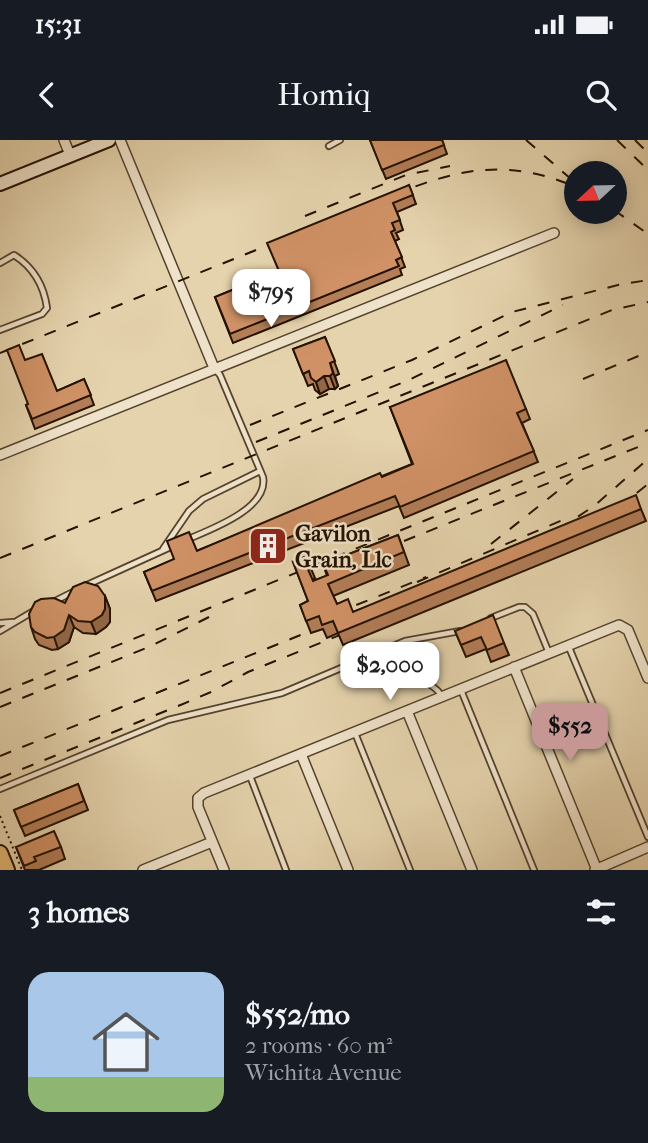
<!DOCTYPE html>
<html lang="en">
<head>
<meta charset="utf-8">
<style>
	:root { --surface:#171b24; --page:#242831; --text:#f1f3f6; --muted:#9ea1a6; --line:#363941; --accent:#c59692 }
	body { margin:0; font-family:"IM FELL French Canon",serif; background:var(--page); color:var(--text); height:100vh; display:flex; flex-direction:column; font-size:26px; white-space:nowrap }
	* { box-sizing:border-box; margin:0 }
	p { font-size:23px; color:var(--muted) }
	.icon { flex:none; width:38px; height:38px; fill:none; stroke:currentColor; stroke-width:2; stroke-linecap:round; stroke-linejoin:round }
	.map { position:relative; height:730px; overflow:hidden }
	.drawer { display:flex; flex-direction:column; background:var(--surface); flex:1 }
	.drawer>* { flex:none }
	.needle { width:46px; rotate:248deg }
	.buttons { position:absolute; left:564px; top:21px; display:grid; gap:14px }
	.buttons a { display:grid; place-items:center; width:63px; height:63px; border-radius:50%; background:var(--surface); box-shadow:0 4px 18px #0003; font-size:35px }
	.price { position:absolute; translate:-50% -60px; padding:0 16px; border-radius:14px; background:#fff; color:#222; font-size:23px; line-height:46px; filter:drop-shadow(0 2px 4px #0008) }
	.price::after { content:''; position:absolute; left:50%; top:42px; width:21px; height:16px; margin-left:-10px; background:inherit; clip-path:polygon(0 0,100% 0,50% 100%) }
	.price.current { background:var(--accent); color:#111 }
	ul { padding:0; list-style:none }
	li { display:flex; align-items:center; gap:21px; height:175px; padding:0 28px }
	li+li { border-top:2px solid var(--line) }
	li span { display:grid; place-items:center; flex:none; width:196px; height:140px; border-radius:21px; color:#555 }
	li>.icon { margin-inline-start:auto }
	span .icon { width:84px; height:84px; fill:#fffc; stroke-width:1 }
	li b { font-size:30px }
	h2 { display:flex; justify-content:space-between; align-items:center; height:84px; padding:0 28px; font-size:30px }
	.status { display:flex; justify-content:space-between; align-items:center; height:49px; padding:0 35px; background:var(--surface); direction:ltr }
	.status svg { height:19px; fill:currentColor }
	header { display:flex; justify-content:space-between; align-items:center; height:91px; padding:0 28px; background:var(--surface); font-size:32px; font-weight:600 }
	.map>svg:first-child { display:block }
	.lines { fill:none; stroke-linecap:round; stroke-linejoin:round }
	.service-casing { stroke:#54422b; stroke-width:8 }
	.minor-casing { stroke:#54422b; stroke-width:12 }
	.secondary-casing { stroke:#241100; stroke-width:16 }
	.trunk-casing { stroke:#241100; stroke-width:18 }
	.path { stroke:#241100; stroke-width:2; stroke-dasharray:2 3.5; stroke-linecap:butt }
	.service { stroke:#eee2ca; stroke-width:4.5 }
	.minor { stroke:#eee2ca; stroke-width:9 }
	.secondary { stroke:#eee2ca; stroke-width:12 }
	.trunk { stroke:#e2ba76; stroke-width:14 }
	.rail { stroke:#241100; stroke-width:2; stroke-dasharray:12 12; stroke-linecap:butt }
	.wall { fill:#b27d57; stroke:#241100; stroke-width:2 }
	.shaded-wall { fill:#916647; stroke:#241100; stroke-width:2 }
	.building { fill:#cf9165; stroke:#241100; stroke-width:2 }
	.labels { text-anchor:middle; stroke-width:5; stroke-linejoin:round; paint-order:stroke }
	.poi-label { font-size:23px; font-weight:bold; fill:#241100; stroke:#eee2ca; text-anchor:start }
</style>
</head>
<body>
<div class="status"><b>15:31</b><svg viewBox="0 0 49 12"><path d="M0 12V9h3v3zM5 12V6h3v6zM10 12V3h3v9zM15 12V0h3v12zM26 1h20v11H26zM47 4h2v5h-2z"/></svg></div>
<header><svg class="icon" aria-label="back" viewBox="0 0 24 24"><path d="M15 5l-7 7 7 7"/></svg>Homiq<svg class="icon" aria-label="search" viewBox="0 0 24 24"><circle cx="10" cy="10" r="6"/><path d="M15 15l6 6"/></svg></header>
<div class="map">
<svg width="648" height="730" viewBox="0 0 648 730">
	<rect width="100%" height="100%" fill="#e5d3ad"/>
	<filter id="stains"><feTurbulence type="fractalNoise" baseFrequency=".00286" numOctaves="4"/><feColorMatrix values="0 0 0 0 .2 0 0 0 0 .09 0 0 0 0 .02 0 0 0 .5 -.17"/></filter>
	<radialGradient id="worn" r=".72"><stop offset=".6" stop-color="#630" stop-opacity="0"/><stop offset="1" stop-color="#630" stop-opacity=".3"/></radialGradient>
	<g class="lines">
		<g class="service-casing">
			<path id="service" d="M329,6L340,0
				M0,123L14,115C33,127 44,146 47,168L42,174L0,190
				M186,400C209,390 269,369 263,337L220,235L215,229
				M163,409L189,371L203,359L260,331
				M87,445L175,405
				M53,462L73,452
				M491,478L519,467H525L533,474L549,513
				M0,483L13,482
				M0,491L32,472
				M568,505L648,697
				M349,526C370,524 433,536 442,557
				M461,550L534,730
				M355,593L410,730
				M250,636L286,730
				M0,649L168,580L282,553L405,501L460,491"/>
		</g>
		<g class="minor-casing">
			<path id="minor" d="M64,0L70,15
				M120,0L214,228
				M0,315L554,93
				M514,527L597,730
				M407,571L472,730
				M301,614L348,730
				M143,730L212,702
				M224,730L198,667V658L204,653L619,485L628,490L648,538
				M595,730L648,707"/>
		</g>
		<g class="secondary-casing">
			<path id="secondary" d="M0,44L109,0"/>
		</g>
		<g class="trunk-casing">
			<path id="trunk" d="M0,713L7,730"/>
		</g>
		<path class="path" d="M0,676L22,730"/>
		<use href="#service" class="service"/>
		<use href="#minor" class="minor"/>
		<use href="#secondary" class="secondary"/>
		<use href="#trunk" class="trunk"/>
		<path class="rail" d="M526,0L571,39
			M617,0L648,30
			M635,0L648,13
			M393,55C460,28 507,18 576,47
			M614,70L648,94
			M305,76L406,35L450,26
			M0,213L286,98
			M583,239L648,212
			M250,285L412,220L512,172L618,145L648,140
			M256,302L409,240L563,165
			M618,368L648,344
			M558,390L594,366L648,319
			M404,401L648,303
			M491,404L573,339
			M0,418L612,170L648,162
			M417,442L565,379
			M334,474L426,437
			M0,553L648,290
			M0,567L151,506L209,477
			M0,616L328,484
			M0,638L183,564L211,552L248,532L355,489"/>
	</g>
	<path class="wall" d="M370,0H442L447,14L386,39Z
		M409,45L416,64L397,72L403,90L396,93L399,99L395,101L405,127L400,129L402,135L233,203L215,157L278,131Z
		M325,197L339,234L335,236L338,246L335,249H329L320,254L315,250L313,244L308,246L293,209Z
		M25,220L57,251L84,239L94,265L35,289L26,265L28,264Z
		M390,267L526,269L530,279L522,283L538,322L404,378L399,366L156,461L144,432L412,324Z
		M641,369L646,381L343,505L338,493L327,498L323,489L311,493L300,465L308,461L293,422L310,426L315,438L313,439V441L327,436L323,424L398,395L409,425L333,456L337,464L353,472Z
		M105,456L110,469V482L106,487L96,494L83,493L74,487L69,502L58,509L52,510L39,505L35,499L31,487L65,463Z
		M455,491L504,503L509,515L491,522L486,509L466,517Z
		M78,644L88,670L25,696L14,670Z
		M16,707H61L65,719L39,730H25Z"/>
	<path class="shaded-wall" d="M330,223L338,246L335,249L330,236Z
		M324,236L329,249L320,254L316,242Z
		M105,456L110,469V482L106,487L96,494L91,482Z
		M69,475L74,487L69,502L58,509L54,497Z"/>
	<path class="building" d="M370,0H442L444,5L382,30Z
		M409,45L413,55L393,63L400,80L392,83L395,90L391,92L402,117L396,120L399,126L230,194L215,157L279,131L267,103Z
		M325,197L335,221L330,223L333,233L330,236H324L316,242L311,238L309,231L303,234L293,209Z
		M19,205L25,220L42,214L57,251L84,239L91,255L32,279L26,265L28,264L7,210Z
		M506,220L526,269L517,273L534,311L400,367L395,356L152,451L144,432L174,419L167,401L189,392L197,411L380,333L382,337L413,324L390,267Z
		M636,355L641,369L338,493L333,481L322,485L319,476L306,481L300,465L308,461L293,422L304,417L310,426L307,427L313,441L328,435L323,424L398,395L404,412L328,444L337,464L348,459L353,472Z
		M85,442L98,446L105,456V469L102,475L91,482L78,481L69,475L64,490L54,497L47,498L35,492L31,487L29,474L35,462L41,459L54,458L65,463L73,447Z
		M493,475L504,503L487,510L481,497L461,505L455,491Z
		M78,644L84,661L21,687L14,670Z
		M54,691L61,707L34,717L36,721L24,726L16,707Z"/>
	<defs>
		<g id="building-square" transform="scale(2.0125)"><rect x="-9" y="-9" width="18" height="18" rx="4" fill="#8f2418" stroke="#eee2ca"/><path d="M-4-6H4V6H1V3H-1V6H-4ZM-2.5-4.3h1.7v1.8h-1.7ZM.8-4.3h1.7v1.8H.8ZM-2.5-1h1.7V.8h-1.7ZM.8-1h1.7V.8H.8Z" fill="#fff"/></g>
	</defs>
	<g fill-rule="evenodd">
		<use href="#building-square" x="268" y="406"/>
	</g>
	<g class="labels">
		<g class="poi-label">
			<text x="295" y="401">Gavilon<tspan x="295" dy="26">Grain, Llc</tspan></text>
		</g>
	</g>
	<rect width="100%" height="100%" filter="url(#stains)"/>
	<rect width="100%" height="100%" fill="url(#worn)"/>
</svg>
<div class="buttons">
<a><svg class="needle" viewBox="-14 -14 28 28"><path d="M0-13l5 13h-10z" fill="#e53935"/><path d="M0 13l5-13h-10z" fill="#9ea1a6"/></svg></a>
</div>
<b class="price" style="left:271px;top:189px">$795</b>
<b class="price" style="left:390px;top:562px">$2,000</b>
<b class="price current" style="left:570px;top:623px">$552</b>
</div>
<section class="drawer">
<h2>3 homes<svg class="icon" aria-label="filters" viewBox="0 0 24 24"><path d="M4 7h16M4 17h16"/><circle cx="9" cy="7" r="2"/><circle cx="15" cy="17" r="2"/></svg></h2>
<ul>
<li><span style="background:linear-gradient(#a9c7e8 75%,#8fb573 0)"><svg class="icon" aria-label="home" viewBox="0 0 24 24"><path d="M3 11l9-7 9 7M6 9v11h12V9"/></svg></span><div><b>$552/mo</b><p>2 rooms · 60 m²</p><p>Wichita Avenue</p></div></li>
</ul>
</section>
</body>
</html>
